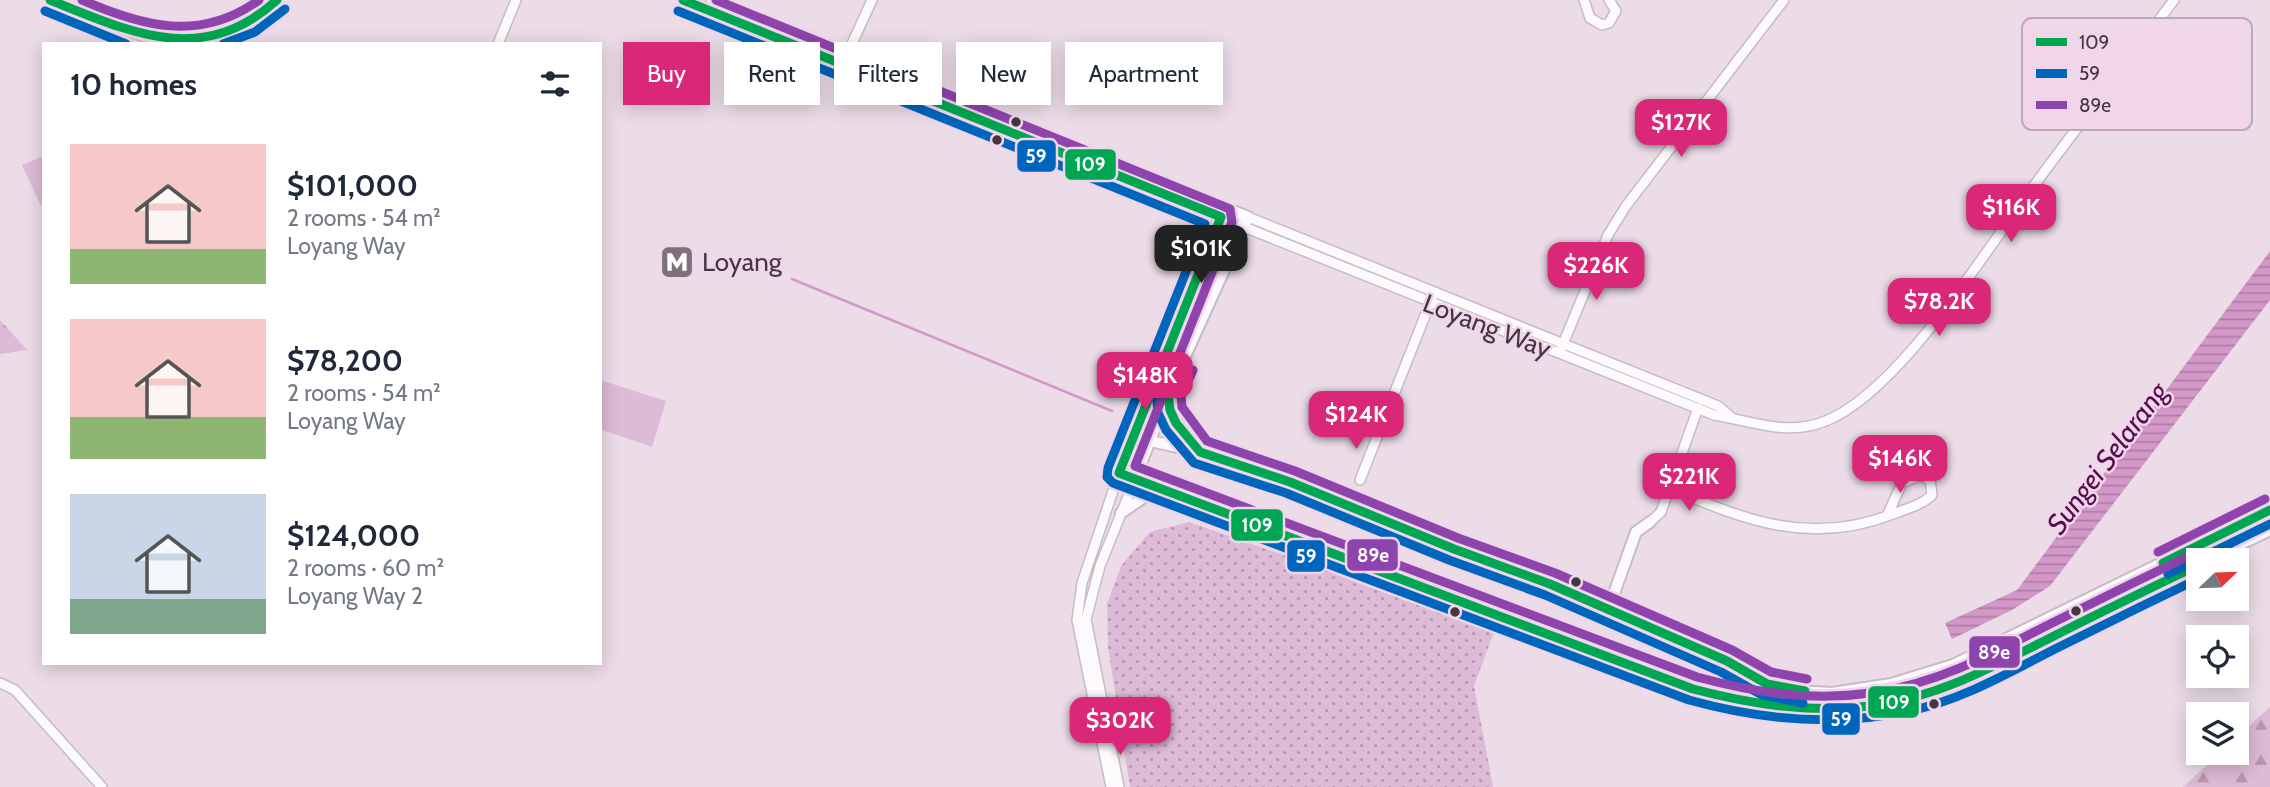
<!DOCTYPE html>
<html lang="en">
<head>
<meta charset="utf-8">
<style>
	:root { --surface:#fff; --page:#f6f6f7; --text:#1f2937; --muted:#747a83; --accent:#db2777 }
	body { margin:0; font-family:Cabin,sans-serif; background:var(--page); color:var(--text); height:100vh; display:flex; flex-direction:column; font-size:26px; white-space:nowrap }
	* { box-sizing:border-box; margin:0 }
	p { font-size:23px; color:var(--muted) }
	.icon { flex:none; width:38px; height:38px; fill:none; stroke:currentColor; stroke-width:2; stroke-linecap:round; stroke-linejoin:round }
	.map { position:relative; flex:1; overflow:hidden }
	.side { position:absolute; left:42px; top:42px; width:560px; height:623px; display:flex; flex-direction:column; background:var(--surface); border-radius:0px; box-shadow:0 4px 18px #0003 }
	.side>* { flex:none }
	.hud { position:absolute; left:623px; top:42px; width:665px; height:63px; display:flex; gap:14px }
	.needle { width:46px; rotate:67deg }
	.buttons { position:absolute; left:2186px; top:548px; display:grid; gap:14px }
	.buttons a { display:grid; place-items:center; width:63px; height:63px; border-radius:0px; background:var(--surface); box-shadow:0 4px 18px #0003; font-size:35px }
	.price { position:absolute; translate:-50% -60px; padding:0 16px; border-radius:14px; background:var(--accent); color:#fff; font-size:23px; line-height:46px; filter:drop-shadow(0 2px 4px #0008) }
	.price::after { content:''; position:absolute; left:50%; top:42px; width:21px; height:16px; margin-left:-10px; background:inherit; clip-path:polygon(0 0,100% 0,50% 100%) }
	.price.selected { background:#222; color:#fff }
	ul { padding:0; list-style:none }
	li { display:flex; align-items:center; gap:21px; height:175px; padding:0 28px }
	li span { display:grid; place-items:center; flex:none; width:196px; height:140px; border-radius:0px; color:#555 }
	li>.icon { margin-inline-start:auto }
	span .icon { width:84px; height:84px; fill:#fffc; stroke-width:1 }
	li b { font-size:30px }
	h2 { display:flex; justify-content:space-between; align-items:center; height:84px; padding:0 28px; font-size:30px }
	.chip { padding:0 24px; border-radius:0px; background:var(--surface); box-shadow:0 4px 18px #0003; font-size:24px; line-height:63px }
	.chip.selected { background:var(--accent); color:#fff }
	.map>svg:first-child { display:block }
	.grass { fill:url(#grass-dots) }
	.forest { fill:url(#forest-firs) }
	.pitch { fill:#ddbad6 }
	.water { fill:url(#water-rules) }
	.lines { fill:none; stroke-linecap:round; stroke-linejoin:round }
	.stream { stroke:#d398c8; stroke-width:2.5 }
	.minor-casing { stroke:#c7bbc4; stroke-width:12 }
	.major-casing { stroke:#c7bbc4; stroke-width:14 }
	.minor { stroke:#fcfafc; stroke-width:9 }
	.major { stroke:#fcfafc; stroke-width:10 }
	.bus-1-casing { stroke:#f1d6eb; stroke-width:14 }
	.bus-2-casing { stroke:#f1d6eb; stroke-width:14 }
	.bus-3-casing { stroke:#f1d6eb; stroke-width:14 }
	.bus-1 { stroke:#00a651; stroke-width:9 }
	.bus-2 { stroke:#0065bd; stroke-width:9 }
	.bus-3 { stroke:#8e44ad; stroke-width:9 }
	.bus-dot { fill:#433841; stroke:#f1d6eb; stroke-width:2.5 }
	.labels { text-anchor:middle; stroke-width:5; stroke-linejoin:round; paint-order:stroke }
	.poi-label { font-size:26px; fill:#433841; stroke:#f1d6eb; text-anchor:start }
	.street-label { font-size:26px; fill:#433841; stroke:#f1d6eb }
	.water-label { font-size:28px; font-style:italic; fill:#550e4c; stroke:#f1d6eb }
	.key { fill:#f1d6eb; stroke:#bda7b8; stroke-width:2 }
	.key-label { font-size:19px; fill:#433841 }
	.line-badge { stroke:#f1d6eb; stroke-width:2.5 }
	.badge-label { font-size:19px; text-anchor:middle; font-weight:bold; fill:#fff }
</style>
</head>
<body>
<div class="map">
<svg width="2270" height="787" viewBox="0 0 2270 787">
	<defs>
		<pattern id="grass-dots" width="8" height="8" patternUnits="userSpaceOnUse" patternTransform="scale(1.75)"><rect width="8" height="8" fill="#ddbad6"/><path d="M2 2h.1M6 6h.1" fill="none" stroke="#b598af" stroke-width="1.8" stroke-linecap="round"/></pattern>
		<pattern id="forest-firs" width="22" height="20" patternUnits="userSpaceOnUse" patternTransform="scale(1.75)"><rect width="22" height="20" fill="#ddbad6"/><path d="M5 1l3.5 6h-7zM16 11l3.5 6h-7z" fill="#b598af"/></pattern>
		<pattern id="water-rules" width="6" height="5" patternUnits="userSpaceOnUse" patternTransform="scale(1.75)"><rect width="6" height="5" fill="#d398c8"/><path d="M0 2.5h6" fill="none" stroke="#ad7da4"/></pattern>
	</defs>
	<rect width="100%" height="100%" fill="#ebdce8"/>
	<path class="grass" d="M1189,522L1495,629L1474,686L1493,787H1130L1108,647L1107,604L1121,566L1150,532Z"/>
	<path class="forest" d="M0,320L27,350L0,354Z
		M2270,707V787H2183L2220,753L2236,752L2237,737Z"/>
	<path class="pitch" d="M44,156V204L41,206L22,165Z
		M600,380L666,401L652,447L600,429Z"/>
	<path class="water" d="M2270,251V300L2050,586L2012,610L1952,639L1945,623L2017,590Z"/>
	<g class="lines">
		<path class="stream" d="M792,279L1112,411"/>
		<g class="minor-casing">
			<path id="minor" d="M50,0C78,11 107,25 136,34C177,48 248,33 277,0
				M1584,0L1590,18L1602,25L1609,23L1616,11L1609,0
				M498,44L516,0
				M845,59L872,0
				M1248,217L1718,406L1731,417
				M1244,227L1714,415C1751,421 1786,436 1823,422C1895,396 1981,258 2027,195C2075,130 2125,65 2174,0
				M1561,349L1608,235L1626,206L1784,0
				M1360,480L1432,298
				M1670,488C1746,521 1811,546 1893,514C1906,509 1922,505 1932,495L1930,480L1921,475L1902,483L1887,516
				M1650,522L1661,512L1698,408
				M0,683L15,690L102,787
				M1111,787L1077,620L1082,583L1119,473
				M1119,787L1086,619L1100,566L1135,479"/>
		</g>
		<g class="major-casing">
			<path id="major" d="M683,0L1244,227
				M712,0L1248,217L1168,394L1135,479
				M1225,208L1119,473L1693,689C1775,713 1858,717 1939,690C1977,678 2014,656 2050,638C2099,614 2149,589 2198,565
				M1169,397L1176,423L1200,452
				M1133,437L1200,452L1290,482L1631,617L1727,661L1767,684L1794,691L1832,693L1891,684L1953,665L2270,510
				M1121,513L1144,497L1169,495
				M2208,560L2270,530
				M1618,611L1612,599L1636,532L1650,522"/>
		</g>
		<use href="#minor" class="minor"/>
		<use href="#major" class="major"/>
		<g class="bus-1-casing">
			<path id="bus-1" d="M50,0C130,32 202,68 277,0
				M683,0L1221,217L1119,473L1693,689C1754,705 1815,714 1877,705C1940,696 1994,666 2050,638C2099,613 2149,589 2198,565
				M1182,365L1168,394L1170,410L1176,423L1200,452L1290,482L1454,549L1550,584L1727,661L1767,684L1805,691
				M2163,563L2270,510"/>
		</g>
		<g class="bus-2-casing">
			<path id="bus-2" d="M45,11L126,44
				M678,11L1205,224L1108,468L1107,477L1113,483L1689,700C1761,720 1835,727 1909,711C1962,700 2008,673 2055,649C2103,625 2150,602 2198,579
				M223,44L255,32L285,9
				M1171,360L1156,391L1158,413L1166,430L1194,463L1286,493L1449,560L1545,595L1721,672L1762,695L1803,703
				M2168,574L2270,524"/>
		</g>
		<g class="bus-3-casing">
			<path id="bus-3" d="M82,0C142,26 200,43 259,0
				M716,0L1230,209L1232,222L1135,466L1697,677C1756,693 1815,702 1876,692C1938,683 1990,655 2044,627C2094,602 2143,578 2193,554
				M1193,370L1181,396L1182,407L1207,441L1295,471L1458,538L1555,573L1732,650L1771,672L1807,679
				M2158,552L2265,499"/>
		</g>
		<use href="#bus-1" class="bus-1"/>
		<use href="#bus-2" class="bus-2"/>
		<use href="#bus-3" class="bus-3"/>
	</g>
	<defs>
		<g id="metro-square" transform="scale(1.75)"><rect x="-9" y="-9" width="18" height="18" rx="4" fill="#7e717b" stroke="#f1d6eb"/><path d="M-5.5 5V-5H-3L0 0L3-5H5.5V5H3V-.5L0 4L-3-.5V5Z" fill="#fff"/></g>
	</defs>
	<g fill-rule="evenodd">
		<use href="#metro-square" x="677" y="262"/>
	</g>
	<g class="bus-dot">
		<circle cx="1016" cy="122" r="6"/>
		<circle cx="997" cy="140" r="6"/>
		<circle cx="1576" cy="582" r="6"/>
		<circle cx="2076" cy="611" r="6"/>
		<circle cx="1455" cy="612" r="6"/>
		<circle cx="1934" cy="704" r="6"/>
	</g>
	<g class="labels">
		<g class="poi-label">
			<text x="702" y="271">Loyang</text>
		</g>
		<g class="street-label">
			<text transform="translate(1487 326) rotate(21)" y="9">Loyang Way</text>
		</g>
		<g class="water-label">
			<text transform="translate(2107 458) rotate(-53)" y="10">Sungei Selarang</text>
		</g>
	</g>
	<rect x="2022" y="18" width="230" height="112" rx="10" class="key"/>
	<rect x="2036" y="38" width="31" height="8" fill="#00a651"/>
	<rect x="2036" y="69" width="31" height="9" fill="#0065bd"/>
	<rect x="2036" y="101" width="31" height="8" fill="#8e44ad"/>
	<g class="key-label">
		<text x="2079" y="49">109</text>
		<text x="2079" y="80">59</text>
		<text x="2079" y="112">89e</text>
	</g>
	<g class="line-badge">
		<rect x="1016" y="139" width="41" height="34" rx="7" fill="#0065bd"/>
		<rect x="1064" y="148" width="53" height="33" rx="7" fill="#00a651"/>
		<rect x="1230" y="508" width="54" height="34" rx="7" fill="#00a651"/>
		<rect x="1346" y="538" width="53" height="34" rx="7" fill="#8e44ad"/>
		<rect x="1286" y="539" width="40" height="34" rx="7" fill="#0065bd"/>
		<rect x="1968" y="635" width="53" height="34" rx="7" fill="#8e44ad"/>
		<rect x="1867" y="685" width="53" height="34" rx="7" fill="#00a651"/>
		<rect x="1821" y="702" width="40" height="34" rx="7" fill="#0065bd"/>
	</g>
	<g class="badge-label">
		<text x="1036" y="163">59</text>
		<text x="1090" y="171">109</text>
		<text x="1257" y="532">109</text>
		<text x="1373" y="562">89e</text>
		<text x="1306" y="563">59</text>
		<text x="1994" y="659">89e</text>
		<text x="1894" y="709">109</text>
		<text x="1841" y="726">59</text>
	</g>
</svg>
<div class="buttons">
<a><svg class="needle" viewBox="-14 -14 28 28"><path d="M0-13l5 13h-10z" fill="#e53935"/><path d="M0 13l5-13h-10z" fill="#747a83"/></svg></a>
<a><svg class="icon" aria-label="locate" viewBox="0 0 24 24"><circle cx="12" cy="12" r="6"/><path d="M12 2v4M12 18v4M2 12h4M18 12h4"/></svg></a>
<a><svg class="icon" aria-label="layers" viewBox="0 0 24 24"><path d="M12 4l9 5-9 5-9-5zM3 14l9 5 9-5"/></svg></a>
</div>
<b class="price" style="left:1681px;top:159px">$127K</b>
<b class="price" style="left:2011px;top:244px">$116K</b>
<b class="price selected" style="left:1201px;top:285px">$101K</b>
<b class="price" style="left:1596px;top:302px">$226K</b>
<b class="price" style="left:1939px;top:338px">$78.2K</b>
<b class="price" style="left:1145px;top:412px">$148K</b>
<b class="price" style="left:1356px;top:451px">$124K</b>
<b class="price" style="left:1900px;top:495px">$146K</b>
<b class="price" style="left:1689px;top:513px">$221K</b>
<b class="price" style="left:1120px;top:757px">$302K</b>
<div class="hud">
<a class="chip selected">Buy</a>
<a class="chip">Rent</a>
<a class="chip">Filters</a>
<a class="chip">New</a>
<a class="chip">Apartment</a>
</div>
<section class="side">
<h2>10 homes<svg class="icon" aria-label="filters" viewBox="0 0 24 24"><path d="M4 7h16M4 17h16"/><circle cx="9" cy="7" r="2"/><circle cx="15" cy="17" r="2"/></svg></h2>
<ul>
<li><span style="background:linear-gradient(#f6c9c9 75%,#8fb573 0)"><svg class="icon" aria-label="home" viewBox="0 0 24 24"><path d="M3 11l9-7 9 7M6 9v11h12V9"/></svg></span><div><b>$101,000</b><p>2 rooms · 54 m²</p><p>Loyang Way</p></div></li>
<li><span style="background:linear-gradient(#f6c9c9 70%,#8fb573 0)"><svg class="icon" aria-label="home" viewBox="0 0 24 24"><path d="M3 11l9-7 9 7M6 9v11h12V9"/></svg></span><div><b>$78,200</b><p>2 rooms · 54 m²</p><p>Loyang Way</p></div></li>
<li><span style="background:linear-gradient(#c9d6e8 75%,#7fa58c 0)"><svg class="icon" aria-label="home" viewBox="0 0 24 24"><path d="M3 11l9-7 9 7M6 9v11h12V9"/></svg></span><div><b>$124,000</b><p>2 rooms · 60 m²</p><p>Loyang Way 2</p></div></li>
</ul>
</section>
</div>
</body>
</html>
